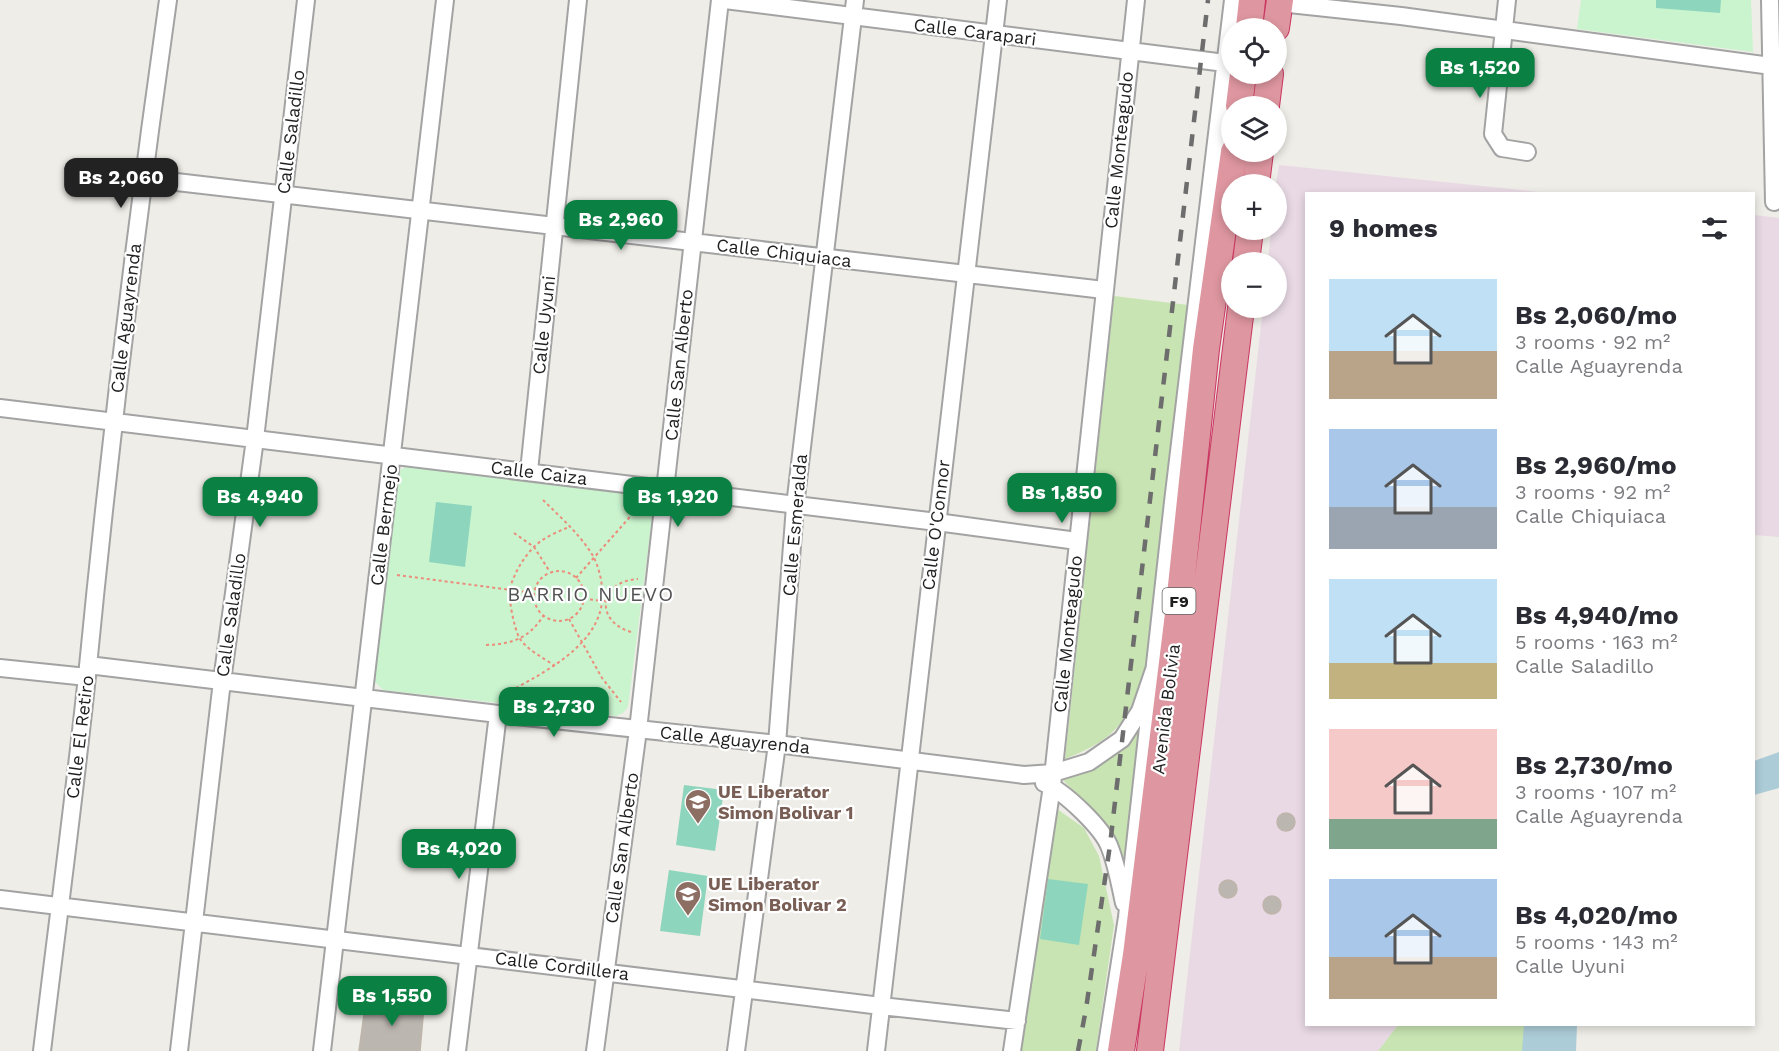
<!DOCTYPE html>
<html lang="en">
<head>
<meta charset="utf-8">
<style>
	:root { --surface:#fff; --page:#f2f2f3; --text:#2b2b33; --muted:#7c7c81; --accent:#0b8043 }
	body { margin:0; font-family:"Work Sans",sans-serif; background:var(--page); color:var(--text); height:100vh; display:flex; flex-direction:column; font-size:22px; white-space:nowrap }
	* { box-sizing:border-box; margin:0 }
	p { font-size:20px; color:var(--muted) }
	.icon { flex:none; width:33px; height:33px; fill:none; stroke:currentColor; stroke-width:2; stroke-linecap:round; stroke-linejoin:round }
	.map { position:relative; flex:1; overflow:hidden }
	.side { position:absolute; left:1305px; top:192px; width:450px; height:834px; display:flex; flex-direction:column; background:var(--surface); border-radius:0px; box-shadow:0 3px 9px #0003 }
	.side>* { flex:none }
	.fabs { position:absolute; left:1221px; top:18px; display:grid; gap:12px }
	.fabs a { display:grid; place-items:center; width:66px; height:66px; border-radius:50%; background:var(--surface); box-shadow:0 3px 9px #0003; font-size:30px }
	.price { position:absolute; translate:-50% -51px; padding:0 14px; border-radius:12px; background:var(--accent); color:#fff; font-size:20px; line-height:39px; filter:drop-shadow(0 2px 3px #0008) }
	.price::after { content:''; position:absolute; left:50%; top:36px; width:18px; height:14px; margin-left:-9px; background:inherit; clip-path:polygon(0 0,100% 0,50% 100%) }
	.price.current { background:#222; color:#fff }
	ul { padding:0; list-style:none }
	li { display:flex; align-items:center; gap:18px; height:150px; padding:0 24px }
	li span { display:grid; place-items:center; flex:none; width:168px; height:120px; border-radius:0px; color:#555 }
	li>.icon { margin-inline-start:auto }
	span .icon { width:72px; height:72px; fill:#fffc; stroke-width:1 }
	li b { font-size:26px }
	h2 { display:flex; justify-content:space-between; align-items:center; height:72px; padding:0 24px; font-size:26px }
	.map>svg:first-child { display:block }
	.industrial { fill:#e8d9e4 }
	.grass { fill:#c8e4b2 }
	.park { fill:#c9f4ce }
	.pitch { fill:#8dd6bd }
	.water { fill:#acccd8 }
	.building { fill:#bcb6b0; stroke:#bfb5ab; stroke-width:1.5 }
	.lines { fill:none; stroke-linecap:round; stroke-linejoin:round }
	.minor-casing { stroke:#a3a3a3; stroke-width:20 }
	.highway-casing { stroke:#ca3762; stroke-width:28 }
	.path { stroke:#ec8c7b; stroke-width:2; stroke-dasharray:3 3; stroke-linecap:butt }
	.minor { stroke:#fff; stroke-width:16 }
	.highway { stroke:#de96a0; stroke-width:26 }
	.rail { stroke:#6d6d6d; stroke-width:4.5; stroke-dasharray:12 12; stroke-linecap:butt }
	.labels { text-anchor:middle; stroke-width:4.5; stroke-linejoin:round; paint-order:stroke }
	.shield { fill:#fff; stroke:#626262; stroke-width:1.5 }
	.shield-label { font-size:16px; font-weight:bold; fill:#1f1f1f }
	.street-label { font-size:18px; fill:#1f1f1f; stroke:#fff }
	.education-label { font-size:18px; font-weight:bold; fill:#785e54; stroke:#fff; text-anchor:start }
	.neighbourhood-label { font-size:20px; letter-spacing:1.5px; fill:#525252; stroke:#fff }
</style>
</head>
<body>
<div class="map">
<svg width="1779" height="1051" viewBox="0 0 1779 1051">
	<rect width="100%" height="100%" fill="#efede7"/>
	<path class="industrial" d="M1279,165L1549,193L1306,194V1024L1398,1025L1378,1051H1179L1263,308H1276V262H1268L1271,230H1276V184Z
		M1754,215L1779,218V537L1754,535Z"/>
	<path class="grass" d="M1114,296L1188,305L1147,667C1127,721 1120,737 1065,759Z
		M1140,728L1124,857L1104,822L1061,778L1095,768Z
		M1057,809L1084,828L1099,856L1114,925L1096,1051H1021Z
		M1398,1025H1525L1523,1051H1378Z"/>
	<path class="park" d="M1581,0H1751L1753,52L1577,29Z
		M411,464L649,495L653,510L628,707L623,713L616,716L383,690L375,682L397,472Z"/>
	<path class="pitch" d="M1656,0H1721L1720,13L1656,8Z
		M436,502L472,506L465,567L429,562Z
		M684,785L724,790L715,851L676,845Z
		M669,870L708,876L700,936L660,931Z
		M1048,879L1088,884L1079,945L1040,939Z"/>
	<path class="water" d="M1779,752V788L1754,795V761Z
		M1524,1025H1577L1576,1051H1522Z"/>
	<path class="building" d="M1277 822a9 9 0 1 1 18 0a9 9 0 1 1-18 0Z
		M1219 889a9 9 0 1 1 18 0a9 9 0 1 1-18 0Z
		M1263 905a9 9 0 1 1 18 0a9 9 0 1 1-18 0Z
		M366,1000L424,1006L420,1051H359Z"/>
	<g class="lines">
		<g class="minor-casing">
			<path id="minor" d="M725,0L1225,63
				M1507,0L1493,134L1502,148L1527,152
				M1770,0L1774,202
				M1280,3L1401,16L1779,67
				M142,178L1104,290
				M0,408L937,522L1077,541
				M529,471L578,0
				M88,665L498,714L777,744L1024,775L1053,773L1089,762L1122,739L1140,711L1155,667
				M0,668L87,677
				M1044,783C1064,791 1103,828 1110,848C1117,866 1120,885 1124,903
				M0,899L881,1006L1017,1021
				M42,1051C57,926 74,801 87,676C109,450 136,225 168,0
				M179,1051L222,681L255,439L306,0
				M322,1051L445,0
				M457,1051L498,714
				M595,1051L638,730L720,0
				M736,1051L777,744L795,506L855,0
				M876,1051L998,0
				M1012,1051L1052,786L1136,0
				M1106,1051L1127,917L1173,502L1233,0"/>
		</g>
		<g class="highway-casing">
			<path id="highway" d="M1249,28L1252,0
				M1276,28L1280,0
				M1239,106L1243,74
				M1266,106L1270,74
				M1256,184L1260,152
				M1246,262L1250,230
				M1121,1051L1136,955L1178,614L1206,349L1234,152
				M1150,1051L1241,308"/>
		</g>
		<path class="path" d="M514,533L534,547L550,572
			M534 596a25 25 0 1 1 50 0a25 25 0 1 1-50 0Z
			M397,575L534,593
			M576,578L644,501
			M584,599L605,601
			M569,619L602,678L621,702
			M631,632C594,621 599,581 638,579
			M486,645C513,644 529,638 544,615
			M555,666C544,658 525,649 519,637C514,628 508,597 510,588C514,574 523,558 533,548C542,538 557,532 569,527
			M516,688C554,667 608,638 602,587C601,577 598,565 593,556C580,534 559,516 541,498"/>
		<use href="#minor" class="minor"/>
		<use href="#highway" class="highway"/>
		<path class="rail" d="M1078,1051L1086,1009L1110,845L1208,0"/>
	</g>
	<defs>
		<g id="school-pin" transform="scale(1.35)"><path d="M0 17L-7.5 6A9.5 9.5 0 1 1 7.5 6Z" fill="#8d6e63" stroke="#fff"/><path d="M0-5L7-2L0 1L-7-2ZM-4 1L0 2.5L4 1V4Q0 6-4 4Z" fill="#fff"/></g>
	</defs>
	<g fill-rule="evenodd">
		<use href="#school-pin" x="698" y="802"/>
		<use href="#school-pin" x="688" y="894"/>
	</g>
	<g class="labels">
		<rect class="shield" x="1162.5" y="588" width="33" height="26" rx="4.5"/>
		<g class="shield-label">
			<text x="1179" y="607">F9</text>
		</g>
		<g class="street-label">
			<text transform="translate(975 32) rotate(7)" y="6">Calle Carapari</text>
			<text transform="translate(291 132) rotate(-83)" y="6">Calle Saladillo</text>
			<text transform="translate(1119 150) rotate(-84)" y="6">Calle Monteagudo</text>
			<text transform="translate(784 253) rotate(7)" y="6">Calle Chiquiaca</text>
			<text transform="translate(126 318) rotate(-83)" y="6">Calle Aguayrenda</text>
			<text transform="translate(544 325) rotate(-84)" y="6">Calle Uyuni</text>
			<text transform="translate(679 365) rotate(-84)" y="6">Calle San Alberto</text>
			<text transform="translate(539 473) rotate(7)" y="6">Calle Caiza</text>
			<text transform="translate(384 525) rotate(-83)" y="6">Calle Bermejo</text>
			<text transform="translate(795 525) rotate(-85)" y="6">Calle Esmeralda</text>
			<text transform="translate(936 525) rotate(-83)" y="6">Calle O'Connor</text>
			<text transform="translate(231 615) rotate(-82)" y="6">Calle Saladillo</text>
			<text transform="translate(1068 634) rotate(-84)" y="6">Calle Monteagudo</text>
			<text transform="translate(1166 709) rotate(-83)" y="6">Avenida Bolivia</text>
			<text transform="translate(80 737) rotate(-83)" y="6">Calle El Retiro</text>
			<text transform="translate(735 740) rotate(6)" y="6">Calle Aguayrenda</text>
			<text transform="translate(622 848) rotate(-82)" y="6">Calle San Alberto</text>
			<text transform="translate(562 966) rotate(7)" y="6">Calle Cordillera</text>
		</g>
		<g class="education-label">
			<text x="718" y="798">UE Liberator<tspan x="718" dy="21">Simon Bolivar 1</tspan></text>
			<text x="708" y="890">UE Liberator<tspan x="708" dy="21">Simon Bolivar 2</tspan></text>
		</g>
		<g class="neighbourhood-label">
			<text x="591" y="601">BARRIO NUEVO</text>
		</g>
	</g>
</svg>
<div class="fabs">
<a><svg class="icon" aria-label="locate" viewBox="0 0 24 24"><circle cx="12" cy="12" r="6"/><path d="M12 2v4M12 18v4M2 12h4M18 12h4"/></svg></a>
<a><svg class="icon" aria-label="layers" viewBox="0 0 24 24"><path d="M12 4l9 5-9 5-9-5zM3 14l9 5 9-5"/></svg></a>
<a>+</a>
<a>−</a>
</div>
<b class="price" style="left:1480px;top:99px">Bs 1,520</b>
<b class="price current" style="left:121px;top:209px">Bs 2,060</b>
<b class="price" style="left:621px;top:251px">Bs 2,960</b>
<b class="price" style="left:1062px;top:524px">Bs 1,850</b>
<b class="price" style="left:260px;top:528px">Bs 4,940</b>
<b class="price" style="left:678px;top:528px">Bs 1,920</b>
<b class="price" style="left:554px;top:738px">Bs 2,730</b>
<b class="price" style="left:459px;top:880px">Bs 4,020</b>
<b class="price" style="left:392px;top:1027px">Bs 1,550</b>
<section class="side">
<h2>9 homes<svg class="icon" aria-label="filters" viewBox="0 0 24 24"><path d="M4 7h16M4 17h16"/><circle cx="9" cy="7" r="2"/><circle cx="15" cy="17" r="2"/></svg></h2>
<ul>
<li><span style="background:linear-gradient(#bfe0f5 60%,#b9a48a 0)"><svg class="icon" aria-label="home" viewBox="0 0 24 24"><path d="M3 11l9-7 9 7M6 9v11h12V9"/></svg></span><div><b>Bs 2,060/mo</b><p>3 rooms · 92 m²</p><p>Calle Aguayrenda</p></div></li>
<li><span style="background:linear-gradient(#a9c7e8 65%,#9aa5b1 0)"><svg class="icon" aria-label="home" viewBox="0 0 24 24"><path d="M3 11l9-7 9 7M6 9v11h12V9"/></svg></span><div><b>Bs 2,960/mo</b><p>3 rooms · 92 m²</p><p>Calle Chiquiaca</p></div></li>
<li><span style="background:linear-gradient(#bfe0f5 70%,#c2b280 0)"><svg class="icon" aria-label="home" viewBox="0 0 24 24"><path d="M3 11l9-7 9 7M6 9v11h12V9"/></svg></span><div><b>Bs 4,940/mo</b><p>5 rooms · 163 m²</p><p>Calle Saladillo</p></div></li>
<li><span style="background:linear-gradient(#f6c9c9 75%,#7fa58c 0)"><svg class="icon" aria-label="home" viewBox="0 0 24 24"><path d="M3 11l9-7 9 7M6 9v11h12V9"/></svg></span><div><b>Bs 2,730/mo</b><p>3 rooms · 107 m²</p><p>Calle Aguayrenda</p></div></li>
<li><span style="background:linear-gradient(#a9c7e8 65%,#b9a48a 0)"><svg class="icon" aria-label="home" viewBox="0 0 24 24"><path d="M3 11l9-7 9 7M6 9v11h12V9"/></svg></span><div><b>Bs 4,020/mo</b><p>5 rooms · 143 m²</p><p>Calle Uyuni</p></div></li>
</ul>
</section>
</div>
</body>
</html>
